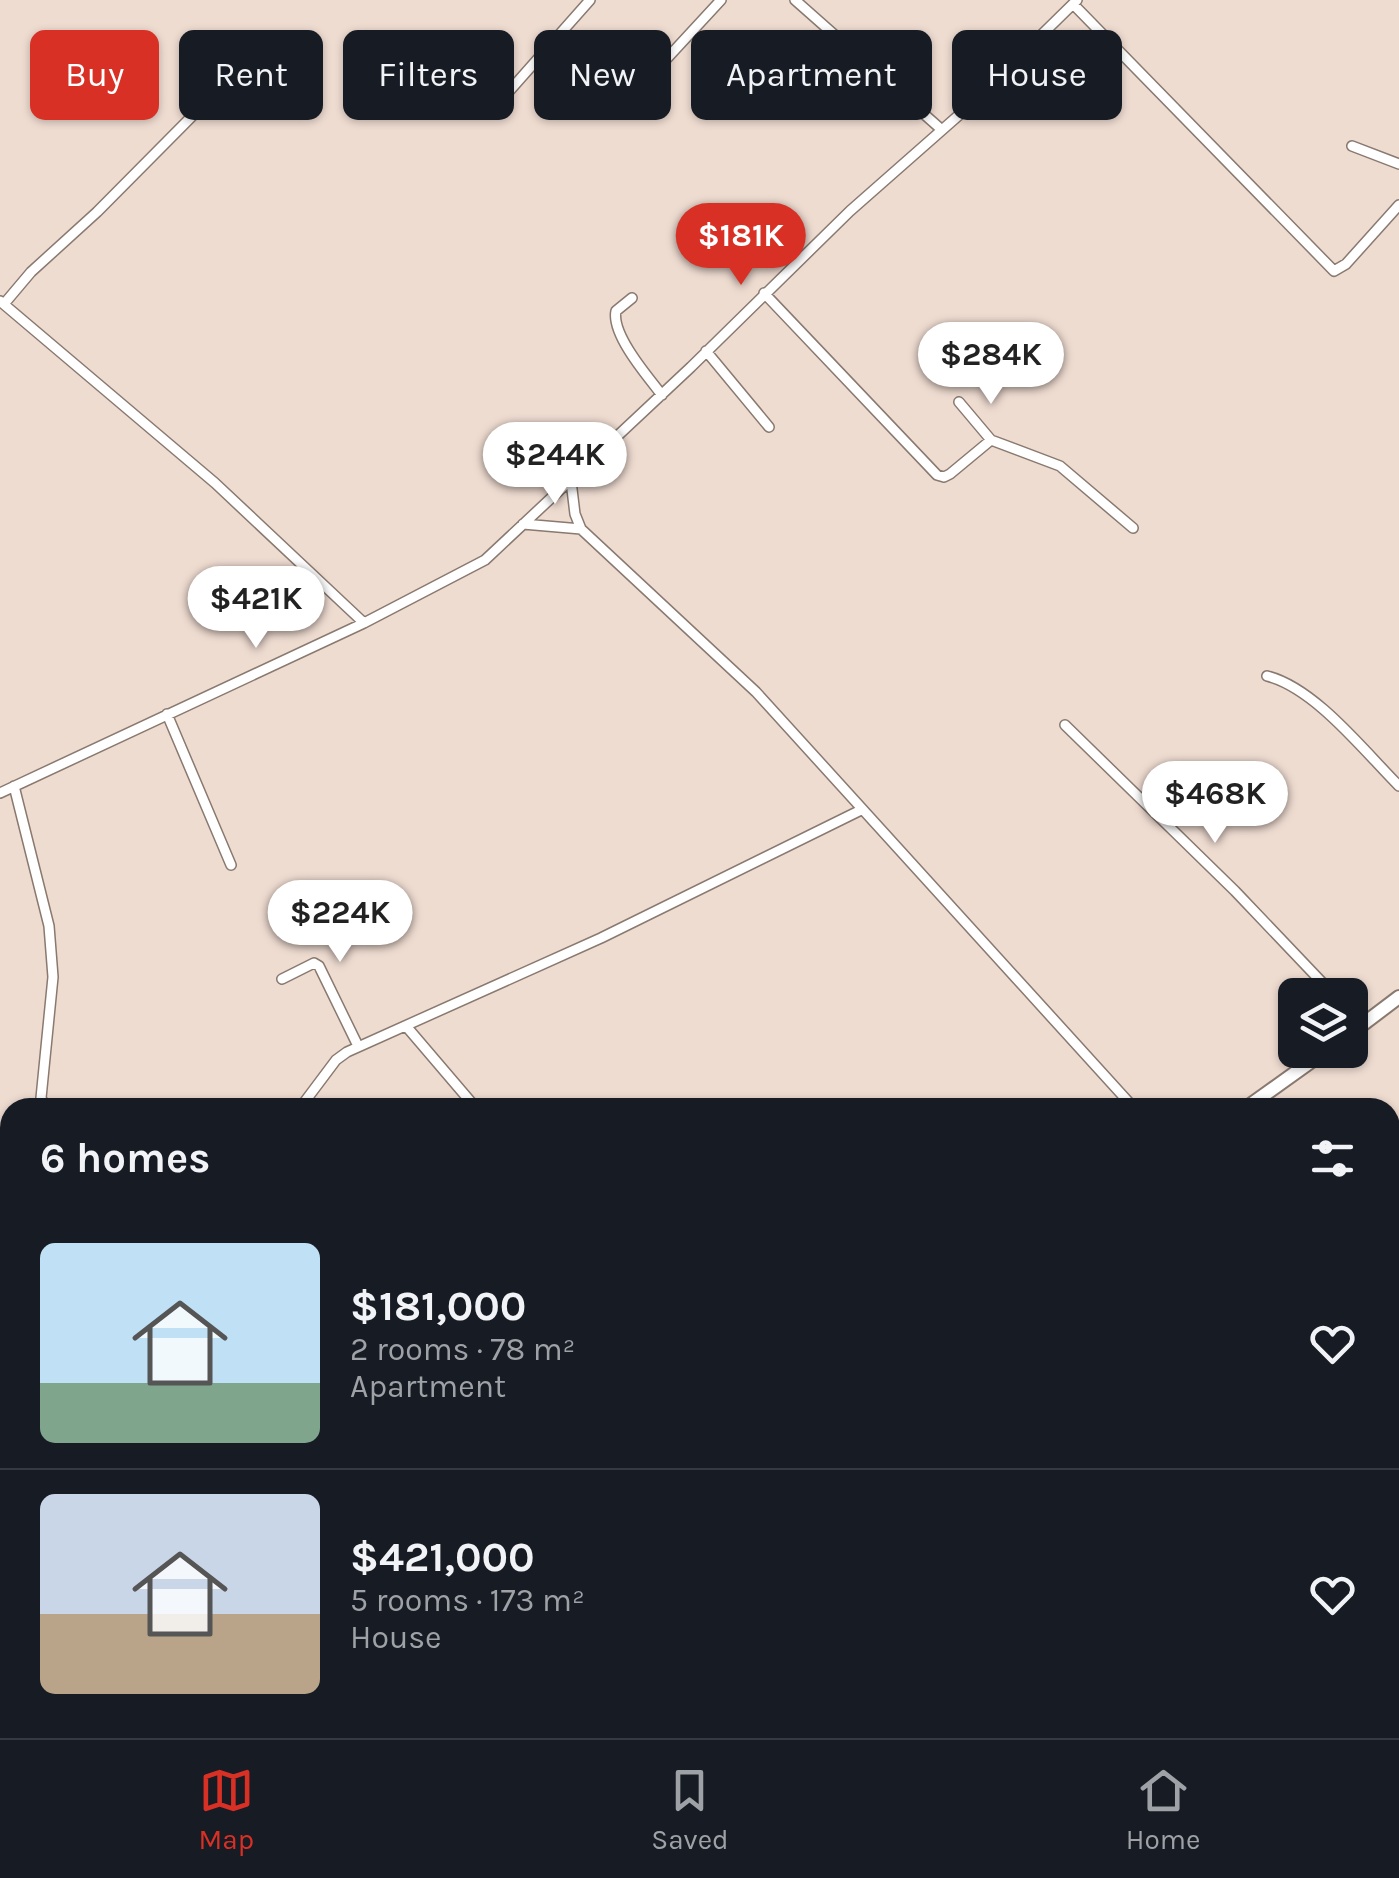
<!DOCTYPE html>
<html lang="en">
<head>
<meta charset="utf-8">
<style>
	:root { --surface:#171b24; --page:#242831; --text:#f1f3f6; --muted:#9ea1a6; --line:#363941; --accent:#d93025 }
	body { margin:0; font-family:Karla,sans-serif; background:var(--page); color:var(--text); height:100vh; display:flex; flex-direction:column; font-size:38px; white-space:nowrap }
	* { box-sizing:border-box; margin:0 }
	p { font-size:32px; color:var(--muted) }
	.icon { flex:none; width:55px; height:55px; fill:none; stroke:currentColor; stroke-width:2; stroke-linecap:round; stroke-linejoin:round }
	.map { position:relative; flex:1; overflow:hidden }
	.sheet { position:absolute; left:0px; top:1098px; width:1400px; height:642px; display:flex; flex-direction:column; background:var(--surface); border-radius:30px 30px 0 0; box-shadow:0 2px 8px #0004 }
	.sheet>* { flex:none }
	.hud { position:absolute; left:30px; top:30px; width:1340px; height:90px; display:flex; gap:20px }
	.fabs { position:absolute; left:1278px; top:978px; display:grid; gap:20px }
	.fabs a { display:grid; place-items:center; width:90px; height:90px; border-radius:15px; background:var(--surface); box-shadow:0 2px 8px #0004; font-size:50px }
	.price { position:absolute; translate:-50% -85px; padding:0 22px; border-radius:35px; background:#fff; color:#222; font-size:32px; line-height:65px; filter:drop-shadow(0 2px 5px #0008) }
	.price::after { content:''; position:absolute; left:50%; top:60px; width:30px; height:22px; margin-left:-15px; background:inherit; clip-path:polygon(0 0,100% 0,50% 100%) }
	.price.selected { background:var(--accent); color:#fff }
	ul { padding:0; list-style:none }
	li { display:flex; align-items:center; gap:30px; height:250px; padding:0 40px }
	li+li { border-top:2px solid var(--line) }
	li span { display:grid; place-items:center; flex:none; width:280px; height:200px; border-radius:15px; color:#555 }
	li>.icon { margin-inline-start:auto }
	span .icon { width:120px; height:120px; fill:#fffc; stroke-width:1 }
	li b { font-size:42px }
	h2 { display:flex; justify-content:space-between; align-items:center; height:120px; padding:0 40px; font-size:42px }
	.tag { padding:0 35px; border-radius:15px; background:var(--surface); box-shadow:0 2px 8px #0004; font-size:35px; line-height:90px }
	.tag.selected { background:var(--accent); color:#fff }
	.menu { display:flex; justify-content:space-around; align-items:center; height:140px; border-top:2px solid var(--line); background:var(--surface); font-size:28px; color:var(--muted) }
	.menu a { display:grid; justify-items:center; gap:5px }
	.menu .selected { color:var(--accent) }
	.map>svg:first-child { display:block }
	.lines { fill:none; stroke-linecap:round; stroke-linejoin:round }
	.minor-casing { stroke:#89796f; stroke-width:12 }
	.secondary-casing { stroke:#89796f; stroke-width:16 }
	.minor { stroke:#fff; stroke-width:9 }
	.secondary { stroke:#fff; stroke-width:12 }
</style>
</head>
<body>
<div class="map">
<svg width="1399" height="1738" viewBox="0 0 1399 1738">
	<rect width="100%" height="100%" fill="#efdcd1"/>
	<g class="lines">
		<g class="minor-casing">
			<path id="minor" d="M795,0L942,130
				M1073,4L1334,271L1346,264L1399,205
				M647,80L721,0
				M489,114L590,0
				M1352,146L1399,164
				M764,293L937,475L944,477L950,474L991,440
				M632,298L616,311C611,334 647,376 662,395
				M0,301L215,483L364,623
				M4,304L31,272L97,212L223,85
				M706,351L769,427
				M959,402L991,440L1060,466L1133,528
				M571,481L575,514L581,529L756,692L1134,1108
				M523,524L581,529
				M1267,676C1315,688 1364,751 1399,786
				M167,714L231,865
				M1065,725L1235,891L1334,995
				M14,786L49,926L53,977L41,1098L46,1108
				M0,793L364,623L485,560L691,367L850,211L967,108L1077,0
				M282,979L314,963L319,966L358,1046
				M1350,1014L1360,1026
				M406,1026L476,1108
				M300,1108L336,1060L347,1052L601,938L861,810
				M1390,1466L1399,1478
				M1390,1504L1399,1496
				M0,1506L10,1493
				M0,1712L10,1719
				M24,1730L35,1738
				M645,1730L655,1738
				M1048,1730L1063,1738
				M1067,1738L1074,1730"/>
		</g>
		<g class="secondary-casing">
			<path id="secondary" d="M1350,1034L1399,997
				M1246,1108L1327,1050
				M609,1738L615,1730"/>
		</g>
		<use href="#minor" class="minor"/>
		<use href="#secondary" class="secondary"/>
	</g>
</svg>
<div class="fabs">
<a><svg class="icon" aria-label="layers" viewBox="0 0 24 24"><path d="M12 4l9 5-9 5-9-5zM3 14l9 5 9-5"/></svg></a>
</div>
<b class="price selected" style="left:741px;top:288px">$181K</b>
<b class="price" style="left:991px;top:407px">$284K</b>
<b class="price" style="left:555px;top:507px">$244K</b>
<b class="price" style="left:256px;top:651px">$421K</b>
<b class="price" style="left:1215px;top:846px">$468K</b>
<b class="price" style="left:340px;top:965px">$224K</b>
<div class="hud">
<a class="tag selected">Buy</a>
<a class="tag">Rent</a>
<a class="tag">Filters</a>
<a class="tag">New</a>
<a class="tag">Apartment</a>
<a class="tag">House</a>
</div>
<section class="sheet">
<h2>6 homes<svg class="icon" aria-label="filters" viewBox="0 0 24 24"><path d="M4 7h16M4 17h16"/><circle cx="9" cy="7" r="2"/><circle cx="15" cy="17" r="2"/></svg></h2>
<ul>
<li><span style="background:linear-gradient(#bfe0f5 70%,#7fa58c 0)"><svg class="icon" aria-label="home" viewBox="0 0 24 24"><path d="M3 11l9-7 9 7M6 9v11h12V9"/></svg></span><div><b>$181,000</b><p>2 rooms · 78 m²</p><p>Apartment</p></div><svg class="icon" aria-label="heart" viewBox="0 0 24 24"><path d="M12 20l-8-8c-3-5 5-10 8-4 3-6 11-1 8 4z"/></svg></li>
<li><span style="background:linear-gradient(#c9d6e8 60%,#b9a48a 0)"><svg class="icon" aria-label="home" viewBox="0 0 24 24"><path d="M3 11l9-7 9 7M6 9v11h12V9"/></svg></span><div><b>$421,000</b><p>5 rooms · 173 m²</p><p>House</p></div><svg class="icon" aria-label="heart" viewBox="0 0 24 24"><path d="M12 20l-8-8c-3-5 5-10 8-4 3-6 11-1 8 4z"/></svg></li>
</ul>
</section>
</div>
<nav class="menu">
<a class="selected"><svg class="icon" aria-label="map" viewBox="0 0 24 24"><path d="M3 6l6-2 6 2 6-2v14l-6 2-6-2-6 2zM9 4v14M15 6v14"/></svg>Map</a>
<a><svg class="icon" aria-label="saved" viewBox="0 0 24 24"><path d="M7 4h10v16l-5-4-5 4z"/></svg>Saved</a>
<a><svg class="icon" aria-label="home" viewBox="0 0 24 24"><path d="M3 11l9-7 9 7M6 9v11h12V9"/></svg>Home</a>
</nav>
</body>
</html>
